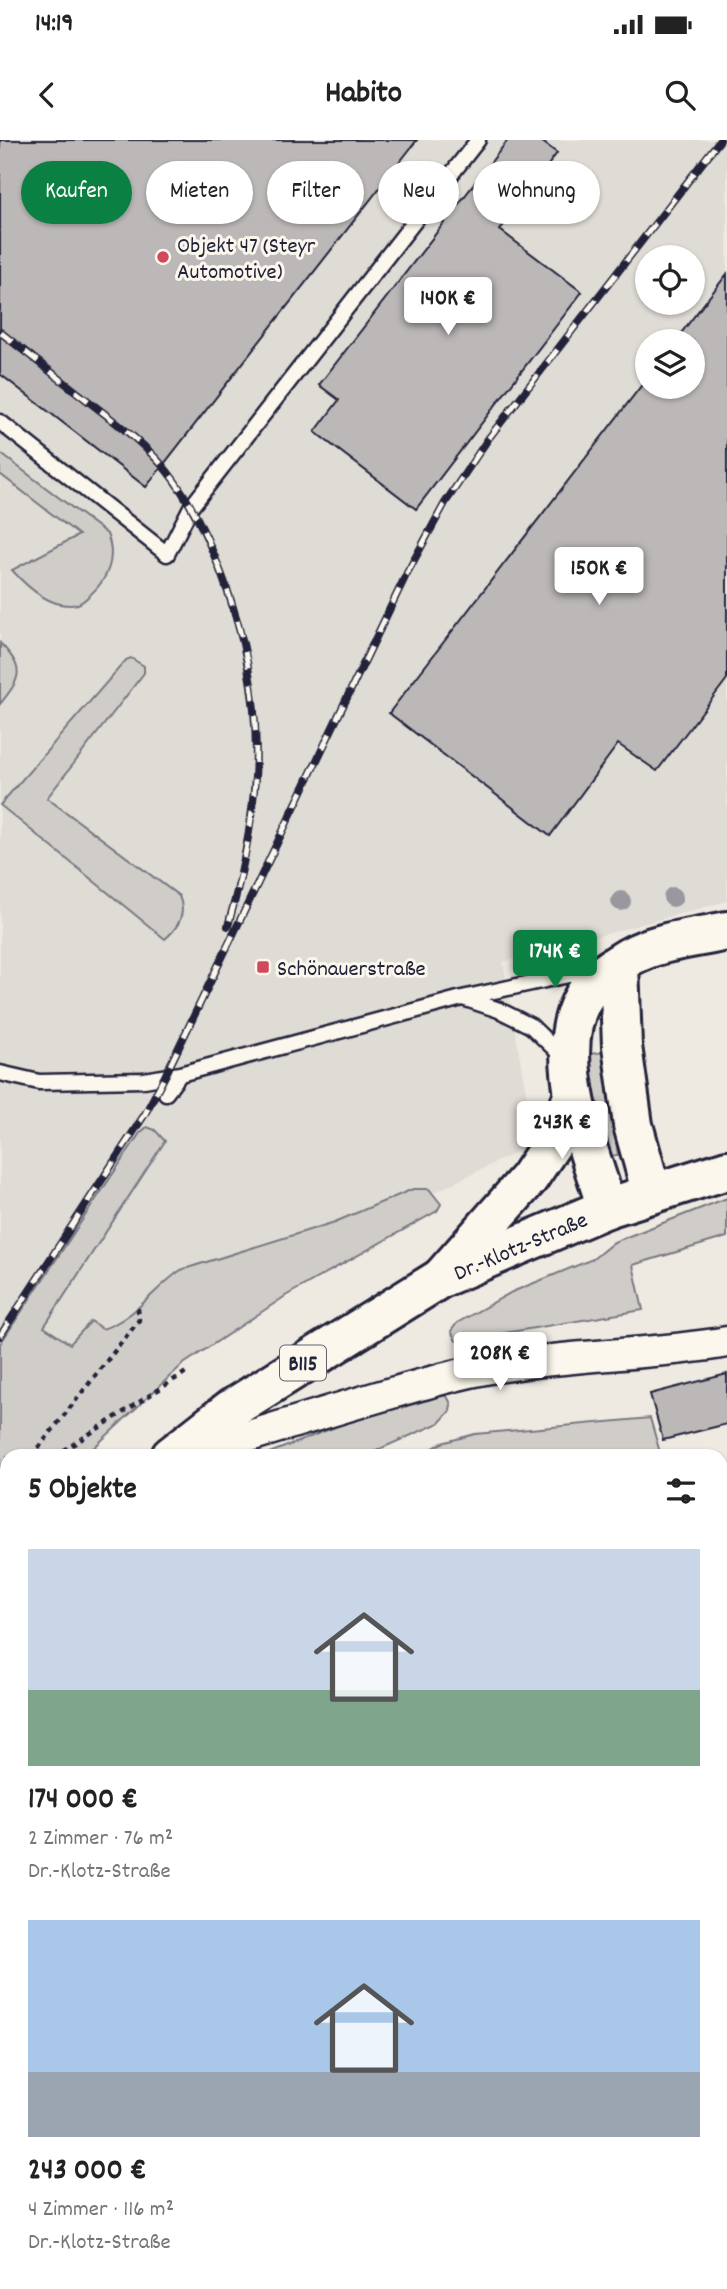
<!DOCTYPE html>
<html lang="de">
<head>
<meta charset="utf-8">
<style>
	:root { --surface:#fff; --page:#f6f6f6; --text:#222; --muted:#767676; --accent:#0b8043 }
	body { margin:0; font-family:Dekko,sans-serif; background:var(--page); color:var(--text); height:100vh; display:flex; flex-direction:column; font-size:26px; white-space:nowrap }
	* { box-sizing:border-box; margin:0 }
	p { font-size:23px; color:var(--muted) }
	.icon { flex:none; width:38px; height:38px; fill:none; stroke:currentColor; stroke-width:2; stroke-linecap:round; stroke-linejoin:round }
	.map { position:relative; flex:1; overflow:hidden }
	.drawer { position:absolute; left:0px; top:1309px; width:728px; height:840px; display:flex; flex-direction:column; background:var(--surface); border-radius:21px 21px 0 0; box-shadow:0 2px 5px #0004 }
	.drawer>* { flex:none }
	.guide { position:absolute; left:21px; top:21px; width:686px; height:63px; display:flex; gap:14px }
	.tools { position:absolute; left:635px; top:105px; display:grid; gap:14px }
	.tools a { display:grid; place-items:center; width:70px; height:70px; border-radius:50%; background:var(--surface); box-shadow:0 2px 5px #0004; font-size:35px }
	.price { position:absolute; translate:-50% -60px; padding:0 16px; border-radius:7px; background:#fff; color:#222; font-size:23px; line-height:46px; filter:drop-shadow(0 2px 4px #0008) }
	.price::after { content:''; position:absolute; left:50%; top:42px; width:21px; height:16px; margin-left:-10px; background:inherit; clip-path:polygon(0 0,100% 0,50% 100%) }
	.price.active { background:var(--accent); color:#fff }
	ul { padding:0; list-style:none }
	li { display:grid; align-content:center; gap:14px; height:371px; padding:0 28px }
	li span { display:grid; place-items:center; height:217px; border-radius:0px; color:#555 }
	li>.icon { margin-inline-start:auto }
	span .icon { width:126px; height:126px; fill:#fffc; stroke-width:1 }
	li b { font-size:30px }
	h2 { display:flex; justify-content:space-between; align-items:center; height:84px; padding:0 28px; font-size:30px }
	.tag { padding:0 24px; border-radius:32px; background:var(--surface); box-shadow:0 2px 5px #0004; font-size:24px; line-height:63px }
	.tag.active { background:var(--accent); color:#fff }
	.status { display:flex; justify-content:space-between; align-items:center; height:49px; padding:0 35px; background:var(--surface); direction:ltr }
	.status svg { height:19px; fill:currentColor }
	header { display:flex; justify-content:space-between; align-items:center; height:91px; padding:0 28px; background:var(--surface); font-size:32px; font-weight:700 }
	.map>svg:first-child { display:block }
	.built { fill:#dfdbd5; fill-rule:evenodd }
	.green { fill:#d0cdc9; stroke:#797882; stroke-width:2 }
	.building { fill:#bcb8b8; stroke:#22223b; stroke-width:2 }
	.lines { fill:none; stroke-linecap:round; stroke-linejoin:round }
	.lane-casing { stroke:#22223b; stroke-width:19 }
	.street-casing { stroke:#22223b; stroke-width:35 }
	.secondary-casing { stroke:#22223b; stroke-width:44 }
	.primary-casing { stroke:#22223b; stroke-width:44 }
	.path { stroke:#22223b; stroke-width:4.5; stroke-dasharray:5 5; stroke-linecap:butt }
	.lane { stroke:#fbf7ec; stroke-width:14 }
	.street { stroke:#fbf7ec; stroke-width:30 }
	.secondary { stroke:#fbf7ec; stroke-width:38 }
	.primary { stroke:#fbf7ec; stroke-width:38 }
	.rail-casing { stroke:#22223b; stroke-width:8 }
	.rail { stroke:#fbf7ec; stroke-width:5; stroke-dasharray:16; stroke-linecap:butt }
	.tree { fill:#9a989e }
	.poi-dot { fill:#d1495b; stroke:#fbf7ec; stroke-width:2.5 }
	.labels { text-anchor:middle; stroke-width:6; stroke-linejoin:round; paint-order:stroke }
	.shield { fill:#fbf7ec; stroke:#636270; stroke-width:2 }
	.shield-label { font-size:21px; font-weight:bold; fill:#22223b }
	.poi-label { font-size:23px; fill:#22223b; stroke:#fbf7ec; text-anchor:start }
	.street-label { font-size:23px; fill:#22223b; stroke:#fbf7ec }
</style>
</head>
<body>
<div class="status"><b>14:19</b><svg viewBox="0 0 49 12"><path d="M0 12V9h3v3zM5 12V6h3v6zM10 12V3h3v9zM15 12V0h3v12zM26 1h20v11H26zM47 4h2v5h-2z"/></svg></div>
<header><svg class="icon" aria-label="back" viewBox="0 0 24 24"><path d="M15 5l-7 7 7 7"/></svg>Habito<svg class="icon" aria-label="search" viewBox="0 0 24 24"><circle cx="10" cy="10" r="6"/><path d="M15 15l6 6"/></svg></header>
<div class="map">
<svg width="727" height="2149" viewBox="0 0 727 2149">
	<rect width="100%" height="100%" fill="#eeeae2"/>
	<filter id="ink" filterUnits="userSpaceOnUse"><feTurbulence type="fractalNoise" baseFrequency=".0143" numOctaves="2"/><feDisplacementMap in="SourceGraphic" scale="14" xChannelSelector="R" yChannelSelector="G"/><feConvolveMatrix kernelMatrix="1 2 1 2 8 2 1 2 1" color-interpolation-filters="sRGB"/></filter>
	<g filter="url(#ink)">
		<path class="built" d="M0,0H727V761L503,822L535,1003L0,1266ZM648,117H693V163H648ZM648,201H693V247H648Z
			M727,1647V1860H721V1649Z
			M0,2071L7,2075V2142H127L140,2149H0Z
			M332,2142H491L488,2149H345Z"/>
		<path class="green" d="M0,313L107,394C116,416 109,438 91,454C88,457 83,462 78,464C52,470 27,447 12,430L79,395L0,334Z
			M0,503C25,529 22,537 0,564Z
			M131,518L144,526V533L47,658L179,756C187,774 178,788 165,799L0,665L126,520Z
			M604,912L618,1015L603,1017L589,914Z
			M147,987L155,990L165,1001L44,1187L70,1204L91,1181L102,1189C135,1179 154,1148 181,1130L335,1082L413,1049H429L441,1064L437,1071L287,1155L182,1225L85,1316H7V1384L0,1391V1204L140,993Z
			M727,1058V1097L633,1125L643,1170L456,1201L451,1191L457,1183L512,1152L593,1119L614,1102Z
			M441,1253L448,1258L451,1264L450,1271L439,1283L364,1316H262L393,1264Z
			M650,1278L661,1316H420L442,1303L475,1294Z
			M7,1594V1667H0V1602Z"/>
		<path class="building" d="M0,0H417L146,347L0,234Z
			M508,0H540L557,13L500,90L582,152L416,369L315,292L339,260L319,245Z
			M727,134V539L657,631L618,604L550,696L389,573L648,237V247H693V201H675Z
			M727,1234V1284L663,1300L650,1254Z"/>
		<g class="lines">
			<g class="lane-casing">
				<path id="lane" d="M0,282L167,414L191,367L478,0
					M463,858L499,870L531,886L564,918
					M0,933L39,942L144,940L180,934L462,858L596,829
					M166,953L180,934"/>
			</g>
			<g class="street-casing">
				<path id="street" d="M186,1316C256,1294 325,1272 395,1252C431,1242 467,1231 504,1226C578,1214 653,1215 727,1202
					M721,1552L727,1550
					M721,1764H727
					M504,2149L506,2142"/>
			</g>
			<g class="secondary-casing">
				<path id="secondary" d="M619,824L622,906L633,985L652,1054
					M607,1068C588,1006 542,899 594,843C602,833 618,824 629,817C657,801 696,798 727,791
					M441,1138L529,1038L559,993L573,956
					M0,2020L7,2024
					M213,2142L225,2149"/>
			</g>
			<g class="primary-casing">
				<path id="primary" d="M171,1316L231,1269L441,1138L607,1068L727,1030
					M0,1500L7,1491"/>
			</g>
			<path class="path" d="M32,1316L139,1180L138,1168
				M55,1316L186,1232
				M0,1358L7,1349
				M0,1363L7,1357
				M0,1595L7,1588"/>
			<use href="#lane" class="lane"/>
			<use href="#street" class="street"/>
			<use href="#secondary" class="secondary"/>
			<use href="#primary" class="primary"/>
			<g class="rail-casing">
				<path id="rail" d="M0,192C31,216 61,240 92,264C118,284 146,305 167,331C192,362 209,400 223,438C269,562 263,660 228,786
					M0,1196L145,974L165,936L407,433L445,363L488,299L720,0
					M721,1604L727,1602
					M0,1682L7,1683"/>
			</g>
			<use href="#rail" class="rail"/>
		</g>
		<g class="tree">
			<circle cx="673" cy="757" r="10"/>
			<circle cx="621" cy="761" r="10"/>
		</g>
	</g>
	<g class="poi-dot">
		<circle cx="163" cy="117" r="7"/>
		<rect x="256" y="820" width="14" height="14" rx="3.5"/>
	</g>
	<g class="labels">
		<rect class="shield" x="280" y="1205.5" width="46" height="35" rx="5"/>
		<g class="shield-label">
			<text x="303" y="1230">B115</text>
		</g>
		<g class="poi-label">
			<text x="177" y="112">Objekt 47 (Steyr<tspan x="177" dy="26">Automotive)</tspan></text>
			<text x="277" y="835">Schönauerstraße</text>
		</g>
		<g class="street-label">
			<text transform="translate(520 1105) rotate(-23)" y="8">Dr.-Klotz-Straße</text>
		</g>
	</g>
</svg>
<div class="tools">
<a><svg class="icon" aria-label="locate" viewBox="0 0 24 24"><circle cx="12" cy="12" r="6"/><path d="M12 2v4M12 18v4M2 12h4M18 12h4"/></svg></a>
<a><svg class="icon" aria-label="layers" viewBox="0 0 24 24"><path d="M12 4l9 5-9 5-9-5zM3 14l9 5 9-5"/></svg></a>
</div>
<b class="price" style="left:448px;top:197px">140K €</b>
<b class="price" style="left:599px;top:467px">150K €</b>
<b class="price active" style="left:555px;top:850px">174K €</b>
<b class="price" style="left:562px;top:1021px">243K €</b>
<b class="price" style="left:500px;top:1252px">208K €</b>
<div class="guide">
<a class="tag active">Kaufen</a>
<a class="tag">Mieten</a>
<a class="tag">Filter</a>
<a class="tag">Neu</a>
<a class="tag">Wohnung</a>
</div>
<section class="drawer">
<h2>5 Objekte<svg class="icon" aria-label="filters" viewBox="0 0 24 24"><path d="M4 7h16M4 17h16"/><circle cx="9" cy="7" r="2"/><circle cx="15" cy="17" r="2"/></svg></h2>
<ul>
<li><span style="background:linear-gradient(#c9d6e8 65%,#7fa58c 0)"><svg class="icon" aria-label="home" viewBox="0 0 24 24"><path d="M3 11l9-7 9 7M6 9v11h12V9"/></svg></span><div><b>174 000 €</b><p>2 Zimmer · 76 m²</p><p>Dr.-Klotz-Straße</p></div></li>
<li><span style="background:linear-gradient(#a9c7e8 70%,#9aa5b1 0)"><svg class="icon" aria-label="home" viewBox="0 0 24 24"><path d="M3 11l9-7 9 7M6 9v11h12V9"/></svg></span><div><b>243 000 €</b><p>4 Zimmer · 116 m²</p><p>Dr.-Klotz-Straße</p></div></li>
</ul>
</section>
</div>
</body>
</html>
